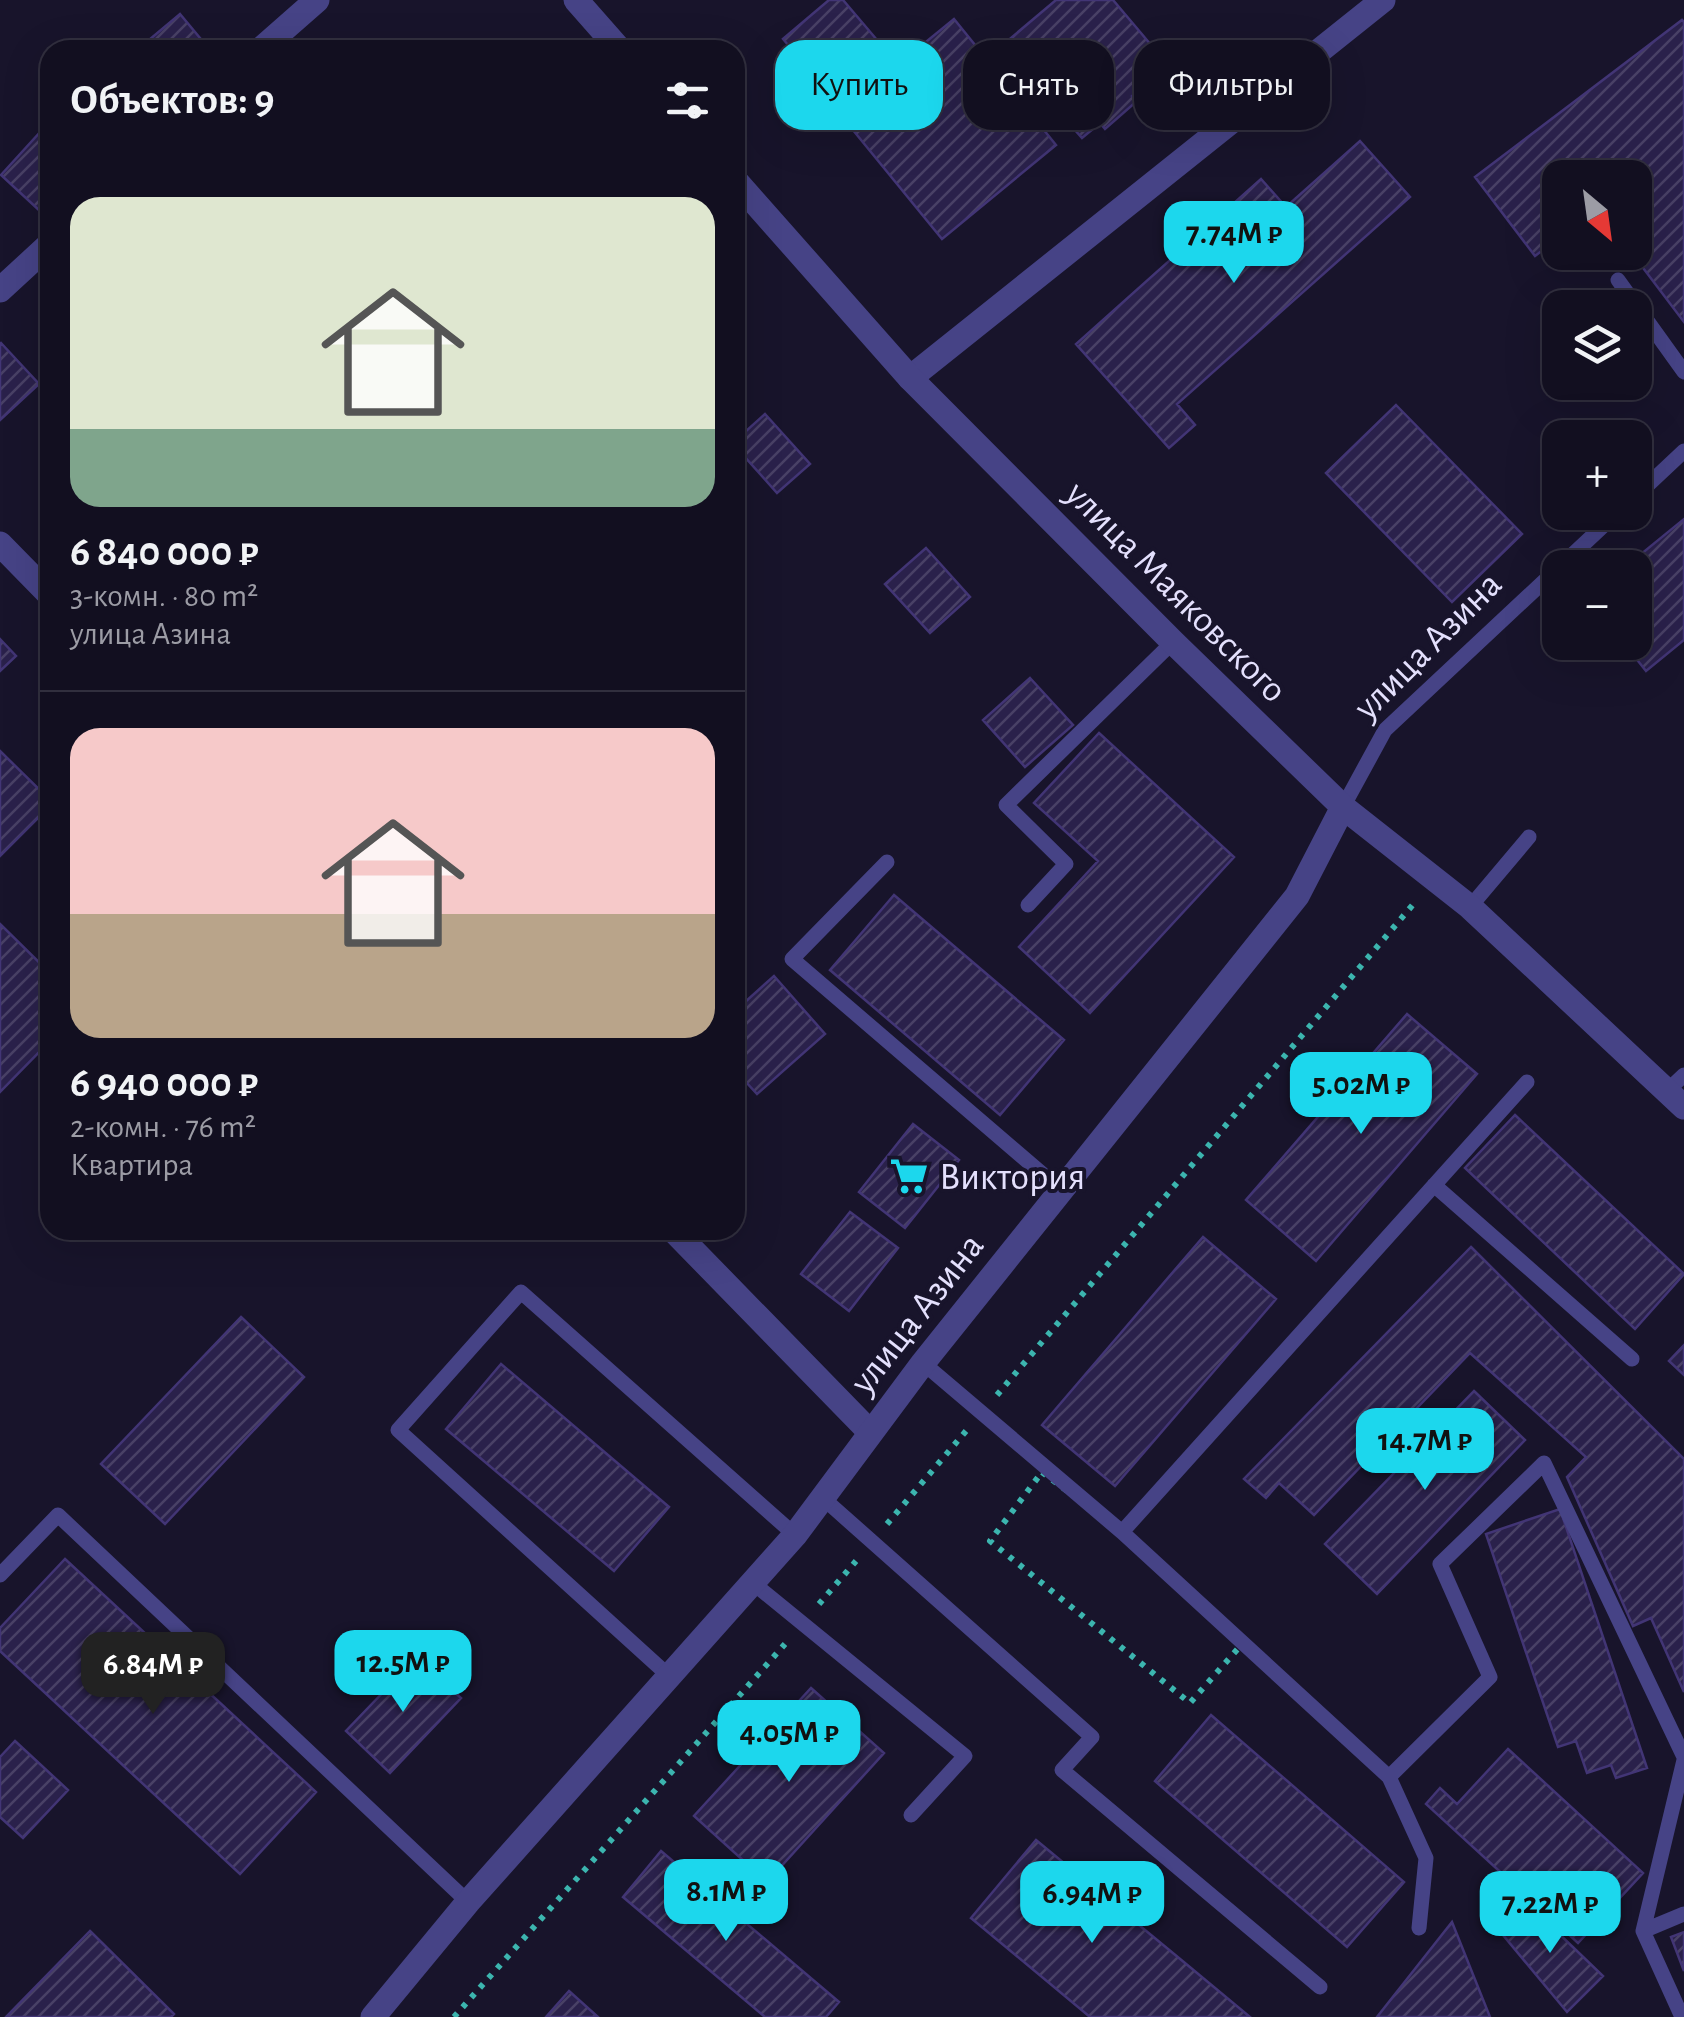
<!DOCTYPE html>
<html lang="ru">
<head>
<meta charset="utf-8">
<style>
	:root { --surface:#120f20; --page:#1f1d2d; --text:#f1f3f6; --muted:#9c9ca5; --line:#312f3e; --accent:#1cd7ed }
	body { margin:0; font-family:"Alegreya Sans",sans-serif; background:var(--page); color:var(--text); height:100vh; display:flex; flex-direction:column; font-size:38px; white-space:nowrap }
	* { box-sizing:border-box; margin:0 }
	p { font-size:32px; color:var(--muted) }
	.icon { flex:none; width:55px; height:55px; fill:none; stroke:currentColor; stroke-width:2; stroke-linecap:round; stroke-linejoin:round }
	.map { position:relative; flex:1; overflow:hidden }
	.sheet { position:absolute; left:40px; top:40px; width:705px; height:1200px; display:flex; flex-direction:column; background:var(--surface); border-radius:30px; box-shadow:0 10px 40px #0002,0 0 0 2px var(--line) }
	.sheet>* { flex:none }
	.guide { position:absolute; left:775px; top:40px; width:758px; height:90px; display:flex; gap:20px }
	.needle { width:65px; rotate:151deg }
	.buttons { position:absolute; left:1542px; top:160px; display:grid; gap:20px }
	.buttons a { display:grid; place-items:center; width:110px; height:110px; border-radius:20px; background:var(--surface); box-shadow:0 10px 40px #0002,0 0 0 2px var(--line); font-size:50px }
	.price { position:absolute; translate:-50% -85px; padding:0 22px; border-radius:20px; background:var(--accent); color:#111; font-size:32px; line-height:65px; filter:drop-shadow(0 2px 5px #0008) }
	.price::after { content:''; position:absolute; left:50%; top:60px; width:30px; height:22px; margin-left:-15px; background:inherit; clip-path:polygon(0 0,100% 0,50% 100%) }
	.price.on { background:#222; color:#fff }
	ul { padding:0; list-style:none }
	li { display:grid; align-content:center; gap:20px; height:530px; padding:0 30px }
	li+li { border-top:2px solid var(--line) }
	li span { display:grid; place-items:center; height:310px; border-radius:30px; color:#555 }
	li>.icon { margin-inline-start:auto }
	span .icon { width:180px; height:180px; fill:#fffc; stroke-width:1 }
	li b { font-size:42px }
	h2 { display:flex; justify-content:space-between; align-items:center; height:120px; padding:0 30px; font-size:42px }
	.tag { padding:0 35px; border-radius:30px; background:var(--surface); box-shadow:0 10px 40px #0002,0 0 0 2px var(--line); font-size:35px; line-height:90px }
	.tag.on { background:var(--accent); color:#111 }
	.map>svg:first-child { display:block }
	.building { fill:url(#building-hatch); stroke:#423575; stroke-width:2.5 }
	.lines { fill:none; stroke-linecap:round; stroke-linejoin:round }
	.path { stroke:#3cb5af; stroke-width:6; stroke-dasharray:5 8; stroke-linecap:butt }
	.service { stroke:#464386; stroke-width:15 }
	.minor { stroke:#464386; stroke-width:25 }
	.tertiary { stroke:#464386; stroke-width:25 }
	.labels { text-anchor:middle; stroke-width:8; stroke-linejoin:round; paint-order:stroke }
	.street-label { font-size:38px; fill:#e4e0fd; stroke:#18142b }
	.poi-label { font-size:38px; fill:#e4e0fd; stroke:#18142b; text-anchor:start }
</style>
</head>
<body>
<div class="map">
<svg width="1684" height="2017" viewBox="0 0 1684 2017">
	<defs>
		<pattern id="building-hatch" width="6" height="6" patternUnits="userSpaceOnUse" patternTransform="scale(2.5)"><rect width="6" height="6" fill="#2a214b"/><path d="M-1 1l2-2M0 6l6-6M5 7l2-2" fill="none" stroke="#494166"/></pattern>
	</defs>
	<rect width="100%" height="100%" fill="#18142b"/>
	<path class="building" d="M829,0H843L883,47L807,112L778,78L800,59L783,39Z
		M1056,0H1113L1168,65L1132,96L1137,101L1105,129L1100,123L1082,138L1051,103L1041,112L992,54Z
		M180,14L210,50H137Z
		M954,19L1056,145L942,239L839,113Z
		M1682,20L1684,22V322L1631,252H1635V178H1560V237L1535,256L1475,177Z
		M43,129L50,134V203L41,212L1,175Z
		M1360,141L1410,197L1177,404L1195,425L1169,448L1076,344L1261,179L1286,207Z
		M1,343L39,384L0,420V344Z
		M1396,405L1522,534L1452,602L1326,473Z
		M765,414L810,464L777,493L735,446V441Z
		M1684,519V640L1646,671L1623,642H1635V568H1624Z
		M926,548L970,597L930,633L885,584Z
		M0,639L16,656L0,671Z
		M1030,678L1073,725L1025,767L983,720Z
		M1099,733L1234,857L1090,1013L1019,947L1098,861L1034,803Z
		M0,751L50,800V806L0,856Z
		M894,895L1064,1040L1000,1115L830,970Z
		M0,924L50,973V1041L0,1092Z
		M774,976L825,1034L757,1094L735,1070V1011Z
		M1407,1014L1477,1074L1316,1261L1246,1200Z
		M1515,1115L1684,1274L1635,1329L1465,1168Z
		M913,1124L959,1160L905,1228L859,1192Z
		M850,1212L898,1248L849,1311L801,1274Z
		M1203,1237L1276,1299L1115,1486L1042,1425Z
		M1471,1247L1684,1459V1692L1651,1618L1633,1626L1567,1477L1586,1457L1470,1353L1314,1515L1279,1483L1266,1498L1244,1479Z
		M241,1317L304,1377L165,1524L101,1464Z
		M1684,1345V1375L1669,1361Z
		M501,1364L669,1507L614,1571L446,1429Z
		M1474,1391L1525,1440L1377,1594L1325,1544Z
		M1560,1509L1647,1768L1616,1778L1611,1765L1587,1773L1576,1741L1558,1747L1486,1534Z
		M65,1559L316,1792L240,1874L0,1651V1628Z
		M417,1657L461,1698L390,1773L346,1731Z
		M811,1688L884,1753L767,1882L694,1816Z
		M1211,1715L1404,1882L1347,1947L1155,1781Z
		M15,1741L68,1790L23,1838L0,1817V1757Z
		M1508,1749L1643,1873L1578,1943L1426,1804L1440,1788L1457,1804Z
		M1036,1840L1185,1963L1250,2017H1090L971,1918Z
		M661,1851L839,2002L826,2017H765L623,1897Z
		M1525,1901L1603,1976L1567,2012L1498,1929Z
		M1452,1922L1490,2017H1377Z
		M90,1931L174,2014L171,2017H6Z
		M1684,1932V1971L1671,1937Z
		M569,1991L598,2017H546Z"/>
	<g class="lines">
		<path class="path" d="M997,1395L1416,901
			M1042,1472L1122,1532L1243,1643L1190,1703L990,1541Z
			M887,1524L966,1431
			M819,1604L856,1561
			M454,2017L785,1644"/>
		<path class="service" d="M1618,280L1684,372
			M1635,497L1684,451
			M1343,807L1385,730L1618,512
			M887,862L792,959L1061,1190
			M1028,905L1066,864L1006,805L1173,642
			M1470,907L1529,837
			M1667,1091L1684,1075
			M1434,1185L1632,1359
			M923,1363L1122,1532L1389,1777L1426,1858L1419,1928
			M824,1499L1092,1737L1062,1770L1320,1987
			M1122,1532L1527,1082
			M0,1575L58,1515L468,1902
			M753,1583L965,1756L911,1815
			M669,1676L398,1430L521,1292L795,1535
			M1389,1777L1490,1677L1440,1564L1544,1463L1684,1757
			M1643,1931L1684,1760
			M1682,2017L1643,1931L1684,1914"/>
		<path class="minor" d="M260,50L317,0
			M0,290L50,244
			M910,378L1383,0
			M0,544L50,595
			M673,1230L870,1432"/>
		<path class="tertiary" d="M576,0L620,50
			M735,180L910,378L1173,642L1343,807L1470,907L1684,1107
			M373,2017L468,1902L795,1535L923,1363L1297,896L1343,807"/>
	</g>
	<defs>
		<g id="supermarket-bare" transform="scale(3)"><path d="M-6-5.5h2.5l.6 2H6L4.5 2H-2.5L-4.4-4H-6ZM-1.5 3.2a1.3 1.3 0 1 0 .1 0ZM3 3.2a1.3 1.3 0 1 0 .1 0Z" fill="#1cd7ed" stroke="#18142b" stroke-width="2.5" paint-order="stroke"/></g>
	</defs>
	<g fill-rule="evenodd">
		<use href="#supermarket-bare" x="909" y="1176"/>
	</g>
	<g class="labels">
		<g class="street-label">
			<text transform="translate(1177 591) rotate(45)" y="13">улица Маяковского</text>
			<text transform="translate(1427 645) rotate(-45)" y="13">улица Азина</text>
			<text transform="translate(916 1313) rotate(-52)" y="13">улица Азина</text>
		</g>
		<g class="poi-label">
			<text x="939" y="1189">Виктория</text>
		</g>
	</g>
</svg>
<div class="buttons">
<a><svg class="needle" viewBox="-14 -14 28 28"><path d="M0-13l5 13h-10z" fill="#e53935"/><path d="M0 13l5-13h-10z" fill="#9c9ca5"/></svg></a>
<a><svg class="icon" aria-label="layers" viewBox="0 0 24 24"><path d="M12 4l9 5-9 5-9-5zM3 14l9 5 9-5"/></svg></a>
<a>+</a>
<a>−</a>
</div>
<b class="price" style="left:1234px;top:286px">7.74M ₽</b>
<b class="price" style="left:1361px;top:1137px">5.02M ₽</b>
<b class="price" style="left:1425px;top:1493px">14.7M ₽</b>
<b class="price" style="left:403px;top:1715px">12.5M ₽</b>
<b class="price on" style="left:153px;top:1717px">6.84M ₽</b>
<b class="price" style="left:789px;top:1785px">4.05M ₽</b>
<b class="price" style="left:726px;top:1944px">8.1M ₽</b>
<b class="price" style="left:1092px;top:1946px">6.94M ₽</b>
<b class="price" style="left:1550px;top:1956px">7.22M ₽</b>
<div class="guide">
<a class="tag on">Купить</a>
<a class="tag">Снять</a>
<a class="tag">Фильтры</a>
</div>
<section class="sheet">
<h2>Объектов: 9<svg class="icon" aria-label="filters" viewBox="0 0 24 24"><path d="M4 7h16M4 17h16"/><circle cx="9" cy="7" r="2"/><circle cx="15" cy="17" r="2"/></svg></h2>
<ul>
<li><span style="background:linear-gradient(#dfe7d0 75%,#7fa58c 0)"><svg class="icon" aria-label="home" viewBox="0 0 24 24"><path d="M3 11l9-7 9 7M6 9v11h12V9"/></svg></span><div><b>6 840 000 ₽</b><p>3-комн. · 80 m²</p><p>улица Азина</p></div></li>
<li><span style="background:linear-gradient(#f6c9c9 60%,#b9a48a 0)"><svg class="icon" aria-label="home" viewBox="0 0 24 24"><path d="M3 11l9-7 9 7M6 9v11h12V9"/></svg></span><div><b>6 940 000 ₽</b><p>2-комн. · 76 m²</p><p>Квартира</p></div></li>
</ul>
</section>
</div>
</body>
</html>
